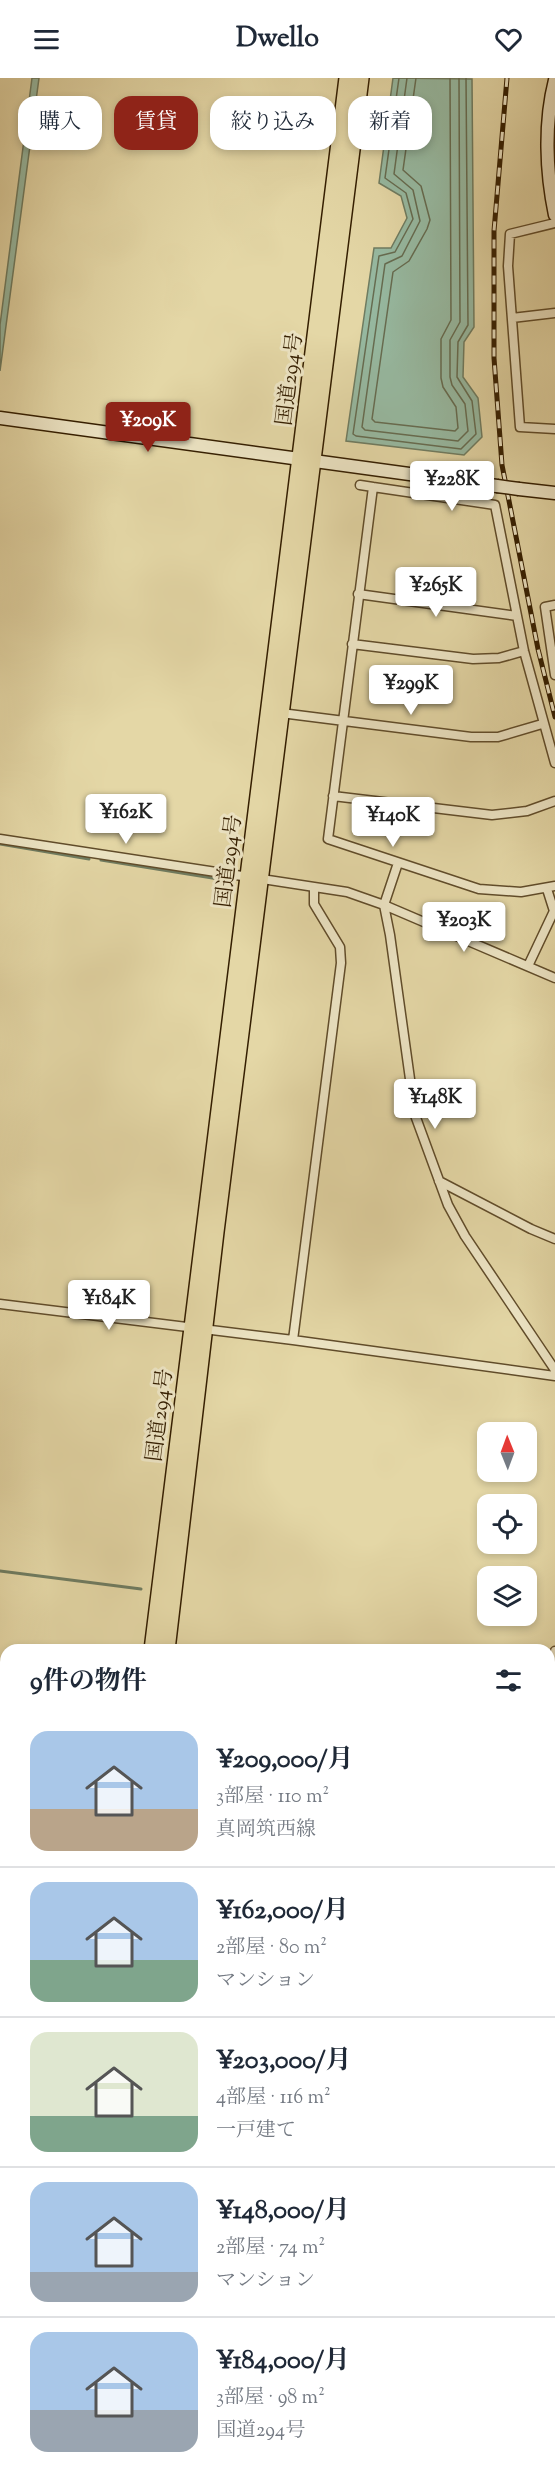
<!DOCTYPE html>
<html lang="ja">
<head>
<meta charset="utf-8">
<style>
	:root { --surface:#fff; --page:#f2f2f3; --text:#1f2937; --muted:#747a83; --line:#e0e1e3; --accent:#8f2418 }
	body { margin:0; font-family:"Sorts Mill Goudy","Noto Serif JP",serif; background:var(--page); color:var(--text); height:100vh; display:flex; flex-direction:column; font-size:22px; white-space:nowrap }
	* { box-sizing:border-box; margin:0 }
	p { font-size:20px; color:var(--muted) }
	.icon { flex:none; width:33px; height:33px; fill:none; stroke:currentColor; stroke-width:2; stroke-linecap:round; stroke-linejoin:round }
	.map { position:relative; flex:1; overflow:hidden }
	.details { position:absolute; left:0px; top:1566px; width:555px; height:834px; display:flex; flex-direction:column; background:var(--surface); border-radius:18px 18px 0 0; box-shadow:0 3px 9px #0003 }
	.details>* { flex:none }
	.guide { position:absolute; left:18px; top:18px; width:519px; height:54px; display:flex; gap:12px }
	.needle { width:39px; rotate:359deg }
	.buttons { position:absolute; left:477px; top:1344px; display:grid; gap:12px }
	.buttons a { display:grid; place-items:center; width:60px; height:60px; border-radius:12px; background:var(--surface); box-shadow:0 3px 9px #0003; font-size:30px }
	.price { position:absolute; translate:-50% -51px; padding:0 14px; border-radius:6px; background:#fff; color:#222; font-size:20px; line-height:39px; filter:drop-shadow(0 2px 3px #0008) }
	.price::after { content:''; position:absolute; left:50%; top:36px; width:18px; height:14px; margin-left:-9px; background:inherit; clip-path:polygon(0 0,100% 0,50% 100%) }
	.price.on { background:var(--accent); color:#fff }
	ul { padding:0; list-style:none }
	li { display:flex; align-items:center; gap:18px; height:150px; padding:0 30px }
	li+li { border-top:2px solid var(--line) }
	li span { display:grid; place-items:center; flex:none; width:168px; height:120px; border-radius:18px; color:#555 }
	li>.icon { margin-inline-start:auto }
	span .icon { width:72px; height:72px; fill:#fffc; stroke-width:1 }
	li b { font-size:26px }
	h2 { display:flex; justify-content:space-between; align-items:center; height:72px; padding:0 30px; font-size:26px }
	.tag { padding:0 21px; border-radius:18px; background:var(--surface); box-shadow:0 3px 9px #0003; font-size:21px; line-height:54px }
	.tag.on { background:var(--accent); color:#fff }
	header { display:flex; justify-content:space-between; align-items:center; height:78px; padding:0 30px; background:var(--surface); font-size:27px; font-weight:800 }
	.map>svg:first-child { display:block }
	.water { fill:#97baa2; stroke:#6f7c61; stroke-width:1.5 }
	.lines { fill:none; stroke-linecap:round; stroke-linejoin:round }
	.shore { stroke:#666c51; stroke-width:1.5 }
	.stream { stroke:#6f7c61; stroke-width:3 }
	.street-casing { stroke:#604c2a; stroke-width:11 }
	.secondary-casing { stroke:#341e00; stroke-width:15 }
	.primary-casing { stroke:#341e00; stroke-width:15 }
	.highway-casing { stroke:#341e00; stroke-width:18 }
	.street { stroke:#ede5c5; stroke-width:8 }
	.secondary { stroke:#ede5c5; stroke-width:12 }
	.primary { stroke:#e4d7a6; stroke-width:12 }
	.highway { stroke:#e4d7a6; stroke-width:15 }
	.rail-casing { stroke:#341e00; stroke-width:5 }
	.rail { stroke:#ede5c5; stroke-width:3; stroke-dasharray:9; stroke-linecap:butt }
	.secondary-bridge-casing { stroke:#341e00; stroke-width:15; stroke-linecap:butt }
	.secondary-bridge { stroke:#ede5c5; stroke-width:12 }
	.labels { text-anchor:middle; stroke-width:6; stroke-linejoin:round; paint-order:stroke }
	.street-label { font-size:21px; fill:#341e00; stroke:#ede5c5 }
</style>
</head>
<body>
<header><svg class="icon" aria-label="menu" viewBox="0 0 24 24"><path d="M4 6h16M4 12h16M4 18h16"/></svg>Dwello<svg class="icon" aria-label="heart" viewBox="0 0 24 24"><path d="M12 20l-8-8c-3-5 5-10 8-4 3-6 11-1 8 4z"/></svg></header>
<div class="map">
<svg width="555" height="2400" viewBox="0 0 555 2400">
	<rect width="100%" height="100%" fill="#e4d7a6"/>
	<filter id="stains"><feTurbulence type="fractalNoise" baseFrequency=".00333" numOctaves="4"/><feColorMatrix values="0 0 0 0 .2 0 0 0 0 .09 0 0 0 0 .02 0 0 0 .5 -.17"/></filter>
	<radialGradient id="worn" r=".72"><stop offset=".6" stop-color="#630" stop-opacity="0"/><stop offset="1" stop-color="#630" stop-opacity=".3"/></radialGradient>
	<path class="water" d="M32,0H39L0,293V247Z
		M393,0L472,1L474,249L464,264L463,299L478,320L482,359L464,377L346,363L374,170H391L407,140L401,118L379,105Z"/>
	<g class="lines">
		<path class="shore" d="M399,0L385,100L406,115L413,141L395,174L379,178L353,356L356,358L461,371L476,356L472,323L457,299L458,264L468,247L466,0
			M407,0L394,96L413,112L420,143L402,178L385,186L362,349L365,352L458,363L468,353L465,326L452,307L450,299V262L460,244L459,0
			M416,0L403,92L421,108L430,142L427,151L409,183L393,194L372,341L375,344L455,353L458,350L456,329L443,309L441,300V261L451,242L450,0"/>
		<path class="stream" d="M0,766L89,781
			M101,782L231,803
			M0,1493L141,1511"/>
		<g class="street-casing">
			<path id="street" d="M555,145L510,156L508,188L520,349L555,351
				M512,240L555,235
				M360,407L373,409
				M358,516L517,538
				M555,527L545,529L555,597
				M352,566L473,581L499,580L524,573
				M281,635L471,659H498L542,646
				M555,685L524,573L495,427L373,409L328,761L479,811L521,814L555,808
				M333,718L492,737L527,733L555,723
				M0,761L347,814L384,827L555,900
				M398,785L384,827L390,857L415,1037L448,1127L465,1158L555,1292
				M528,888L554,833L547,811
				M439,1103L531,1151L555,1161
				M0,1226L293,1262L555,1298
				M293,1262L341,885L340,869L314,826V809
				M549,1618L555,1573
				M0,1671L6,1672
				M549,1827L555,1828
				M0,2224L6,2225
				M549,2268H555
				M0,2325L6,2278
				M443,2394L444,2400"/>
		</g>
		<g class="secondary-casing">
			<path id="secondary" d="M555,2C544,45 546,94 555,137
				M0,340L497,408
				M519,411L555,415
				M0,1755L6,1756"/>
		</g>
		<g class="primary-casing">
			<path id="primary" d="M550,2400L555,2399"/>
		</g>
		<g class="highway-casing">
			<path id="highway" d="M152,1572L347,0
				M167,1572L216,1154L361,0
				M49,2400L50,2394
				M63,2400L64,2394"/>
		</g>
		<use href="#street" class="street"/>
		<use href="#secondary" class="secondary"/>
		<use href="#primary" class="primary"/>
		<use href="#highway" class="highway"/>
		<g class="rail-casing">
			<path id="rail" d="M507,0L494,153V280L502,387L538,571L555,639"/>
		</g>
		<use href="#rail" class="rail"/>
		<g class="secondary-bridge-casing">
			<path id="secondary-bridge" d="M497,408L519,411"/>
		</g>
		<use href="#secondary-bridge" class="secondary-bridge"/>
	</g>
	<g class="labels">
		<g class="street-label">
			<text transform="translate(289 301) rotate(-83)" y="7">国道294号</text>
			<text transform="translate(228 783) rotate(-83)" y="7">国道294号</text>
			<text transform="translate(159 1337) rotate(-83)" y="7">国道294号</text>
		</g>
	</g>
	<rect width="100%" height="100%" filter="url(#stains)"/>
	<rect width="100%" height="100%" fill="url(#worn)"/>
</svg>
<div class="buttons">
<a><svg class="needle" viewBox="-14 -14 28 28"><path d="M0-13l5 13h-10z" fill="#e53935"/><path d="M0 13l5-13h-10z" fill="#747a83"/></svg></a>
<a><svg class="icon" aria-label="locate" viewBox="0 0 24 24"><circle cx="12" cy="12" r="6"/><path d="M12 2v4M12 18v4M2 12h4M18 12h4"/></svg></a>
<a><svg class="icon" aria-label="layers" viewBox="0 0 24 24"><path d="M12 4l9 5-9 5-9-5zM3 14l9 5 9-5"/></svg></a>
</div>
<b class="price on" style="left:148px;top:375px">¥209K</b>
<b class="price" style="left:452px;top:434px">¥228K</b>
<b class="price" style="left:436px;top:540px">¥265K</b>
<b class="price" style="left:411px;top:638px">¥299K</b>
<b class="price" style="left:126px;top:767px">¥162K</b>
<b class="price" style="left:393px;top:770px">¥140K</b>
<b class="price" style="left:464px;top:875px">¥203K</b>
<b class="price" style="left:435px;top:1052px">¥148K</b>
<b class="price" style="left:109px;top:1253px">¥184K</b>
<div class="guide">
<a class="tag">購入</a>
<a class="tag on">賃貸</a>
<a class="tag">絞り込み</a>
<a class="tag">新着</a>
</div>
<section class="details">
<h2>9件の物件<svg class="icon" aria-label="filters" viewBox="0 0 24 24"><path d="M4 7h16M4 17h16"/><circle cx="9" cy="7" r="2"/><circle cx="15" cy="17" r="2"/></svg></h2>
<ul>
<li><span style="background:linear-gradient(#a9c7e8 65%,#b9a48a 0)"><svg class="icon" aria-label="home" viewBox="0 0 24 24"><path d="M3 11l9-7 9 7M6 9v11h12V9"/></svg></span><div><b>¥209,000/月</b><p>3部屋 · 110 m²</p><p>真岡筑西線</p></div></li>
<li><span style="background:linear-gradient(#a9c7e8 65%,#7fa58c 0)"><svg class="icon" aria-label="home" viewBox="0 0 24 24"><path d="M3 11l9-7 9 7M6 9v11h12V9"/></svg></span><div><b>¥162,000/月</b><p>2部屋 · 80 m²</p><p>マンション</p></div></li>
<li><span style="background:linear-gradient(#dfe7d0 70%,#7fa58c 0)"><svg class="icon" aria-label="home" viewBox="0 0 24 24"><path d="M3 11l9-7 9 7M6 9v11h12V9"/></svg></span><div><b>¥203,000/月</b><p>4部屋 · 116 m²</p><p>一戸建て</p></div></li>
<li><span style="background:linear-gradient(#a9c7e8 75%,#9aa5b1 0)"><svg class="icon" aria-label="home" viewBox="0 0 24 24"><path d="M3 11l9-7 9 7M6 9v11h12V9"/></svg></span><div><b>¥148,000/月</b><p>2部屋 · 74 m²</p><p>マンション</p></div></li>
<li><span style="background:linear-gradient(#a9c7e8 65%,#9aa5b1 0)"><svg class="icon" aria-label="home" viewBox="0 0 24 24"><path d="M3 11l9-7 9 7M6 9v11h12V9"/></svg></span><div><b>¥184,000/月</b><p>3部屋 · 98 m²</p><p>国道294号</p></div></li>
</ul>
</section>
</div>
</body>
</html>
